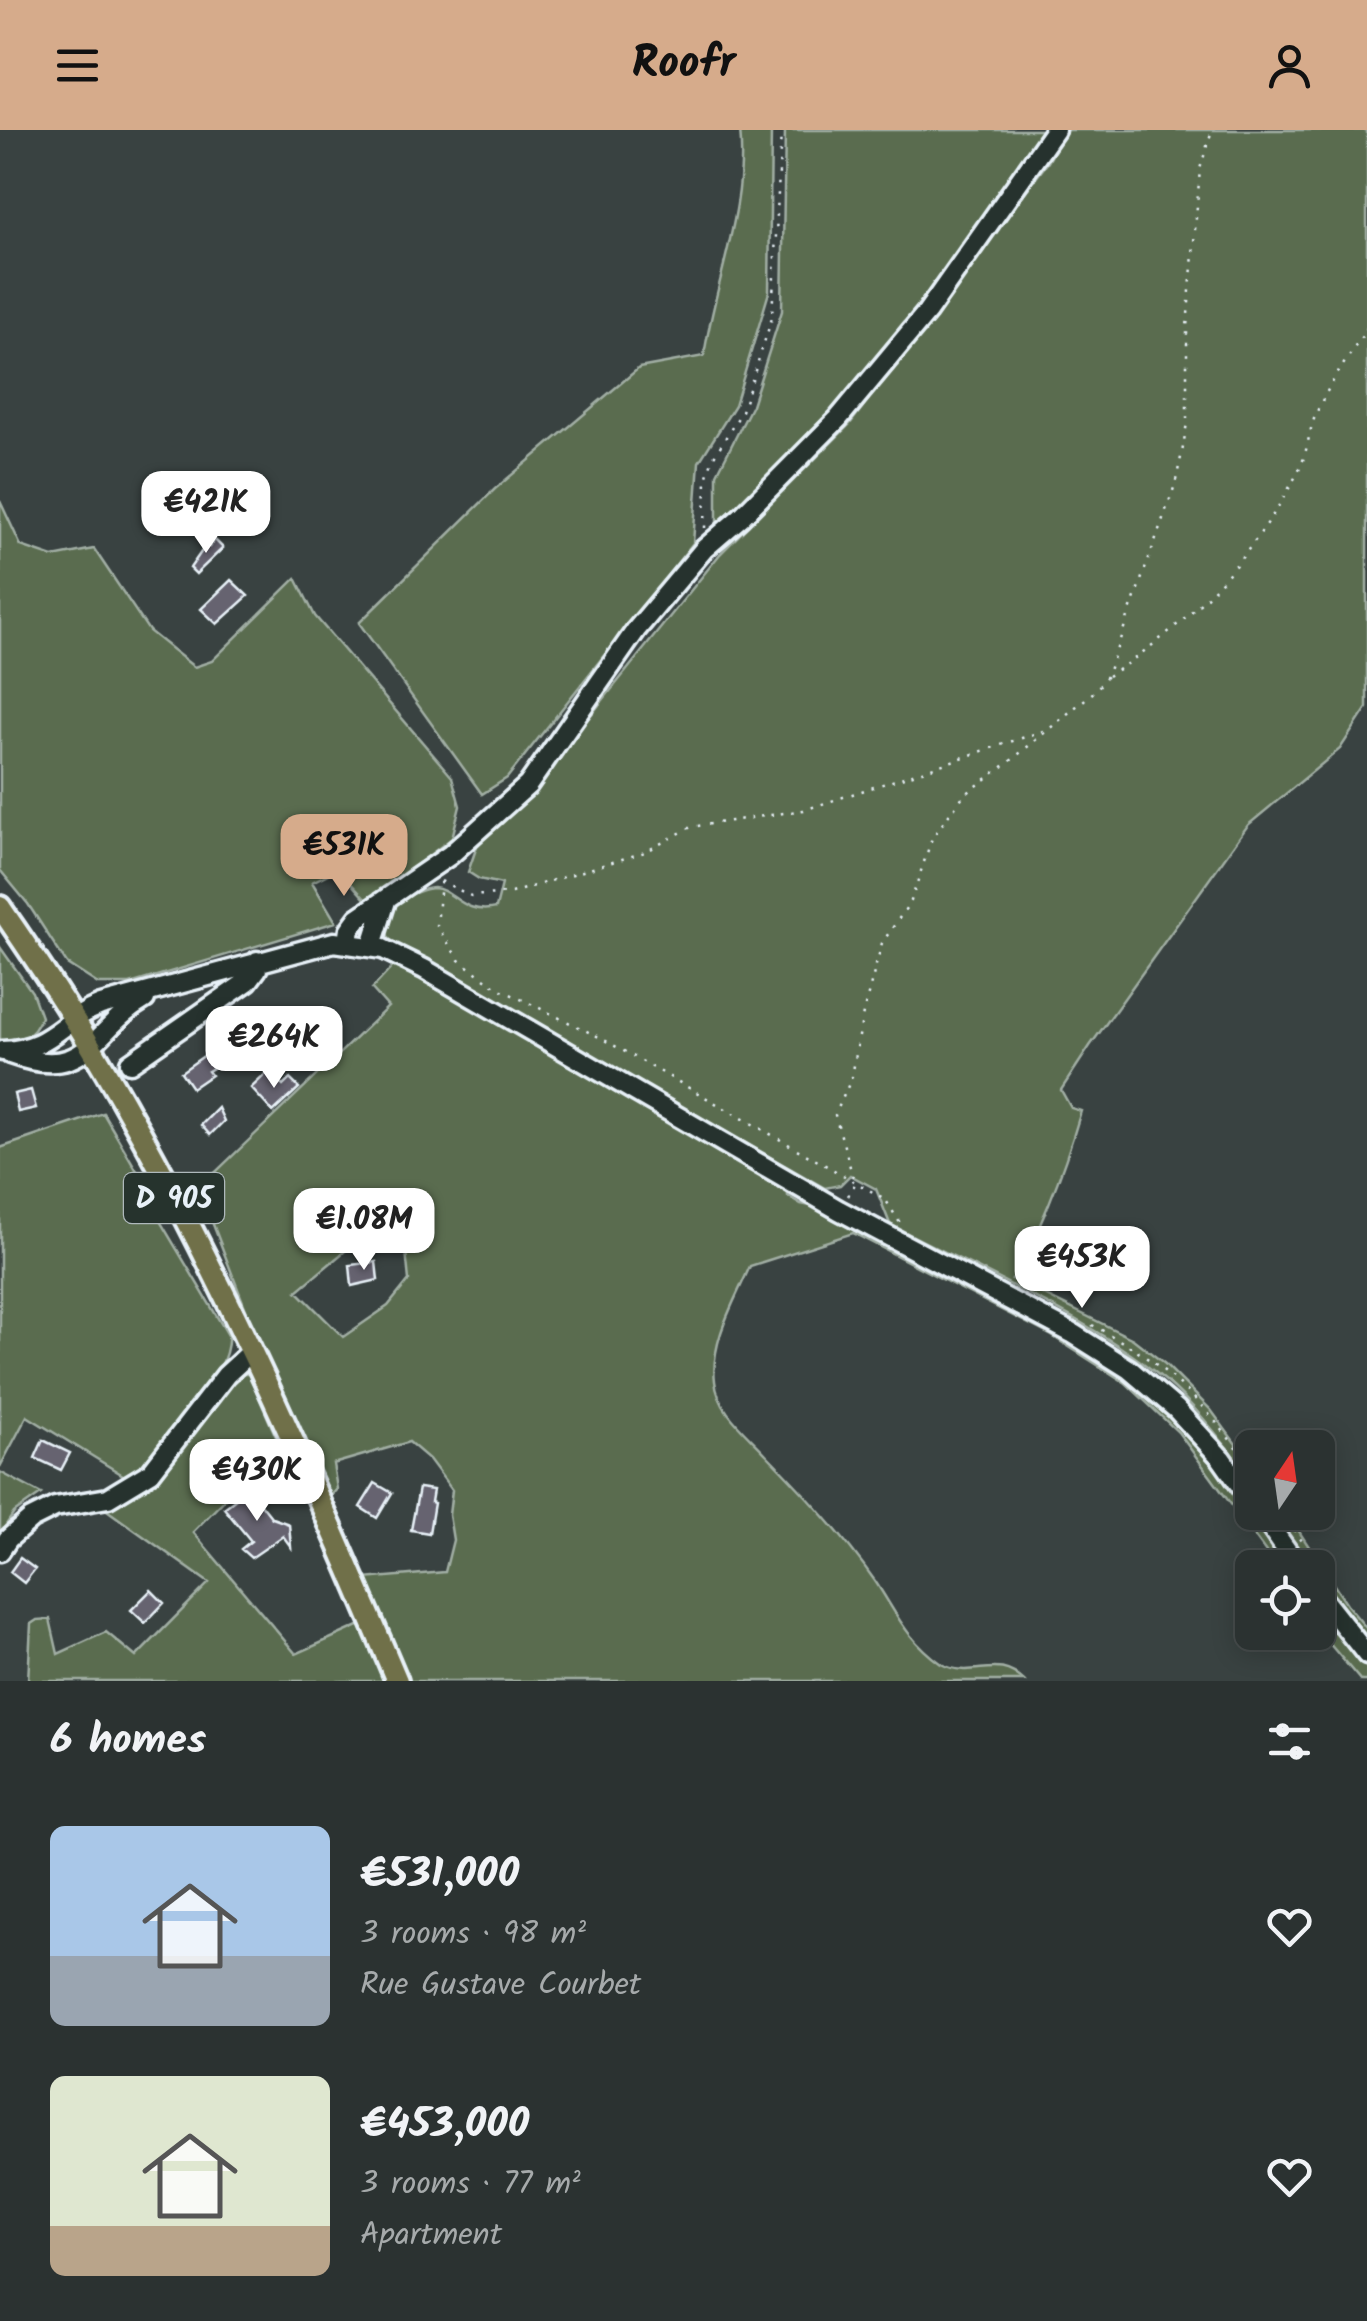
<!DOCTYPE html>
<html lang="en">
<head>
<meta charset="utf-8">
<style>
	:root { --surface:#2b3231; --page:#333a39; --text:#f1f3f6; --muted:#a6aaab; --line:#474d4d; --accent:#d6ab8b }
	body { margin:0; font-family:Kalam,sans-serif; background:var(--page); color:var(--text); height:100vh; display:flex; flex-direction:column; font-size:38px; white-space:nowrap }
	* { box-sizing:border-box; margin:0 }
	p { font-size:32px; color:var(--muted) }
	.icon { flex:none; width:55px; height:55px; fill:none; stroke:currentColor; stroke-width:2; stroke-linecap:round; stroke-linejoin:round }
	.map { position:relative; height:1551px; overflow:hidden }
	.panel { display:flex; flex-direction:column; background:var(--surface); flex:1 }
	.panel>* { flex:none }
	.needle { width:65px; rotate:13deg }
	.buttons { position:absolute; left:1235px; top:1300px; display:grid; gap:20px }
	.buttons a { display:grid; place-items:center; width:100px; height:100px; border-radius:15px; background:var(--surface); box-shadow:0 5px 25px #0003,0 0 0 2px var(--line); font-size:50px }
	.price { position:absolute; translate:-50% -85px; padding:0 22px; border-radius:20px; background:#fff; color:#222; font-size:32px; line-height:65px; filter:drop-shadow(0 2px 5px #0008) }
	.price::after { content:''; position:absolute; left:50%; top:60px; width:30px; height:22px; margin-left:-15px; background:inherit; clip-path:polygon(0 0,100% 0,50% 100%) }
	.price.current { background:var(--accent); color:#111 }
	ul { padding:0; list-style:none }
	li { display:flex; align-items:center; gap:30px; height:250px; padding:0 50px }
	li span { display:grid; place-items:center; flex:none; width:280px; height:200px; border-radius:15px; color:#555 }
	li>.icon { margin-inline-start:auto }
	span .icon { width:120px; height:120px; fill:#fffc; stroke-width:1 }
	li b { font-size:42px }
	h2 { display:flex; justify-content:space-between; align-items:center; height:120px; padding:0 50px; font-size:42px }
	header { display:flex; justify-content:space-between; align-items:center; height:130px; padding:0 50px; background:var(--accent); color:#111; font-size:45px; font-weight:700 }
	.map>svg:first-child { display:block }
	.green { fill:#5a6c4f; stroke:#a1aea4; stroke-width:2.5; fill-rule:evenodd }
	.building { fill:#666470; stroke:#e8f1f8; stroke-width:2.5 }
	.lines { fill:none; stroke-linecap:round; stroke-linejoin:round }
	.minor-casing { stroke:#e8f1f8; stroke-width:25 }
	.major-casing { stroke:#e8f1f8; stroke-width:28 }
	.path { stroke:#e8f1f8; stroke-width:2.5; stroke-dasharray:2.5 8; stroke-linecap:butt }
	.minor { stroke:#26332d; stroke-width:18 }
	.major { stroke:#70704a; stroke-width:20 }
	.labels { text-anchor:middle; stroke-width:10; stroke-linejoin:round; paint-order:stroke }
	.shield { fill:#26332d; stroke:#aeb8bb; stroke-width:2.5 }
	.shield-label { font-size:30px; font-weight:bold; fill:#e8f1f8 }
</style>
</head>
<body>
<header><svg class="icon" aria-label="menu" viewBox="0 0 24 24"><path d="M4 6h16M4 12h16M4 18h16"/></svg>Roofr<svg class="icon" aria-label="person" viewBox="0 0 24 24"><circle cx="12" cy="8" r="4"/><path d="M4 21q1-7 8-7t8 7"/></svg></header>
<div class="map">
<svg width="1367" height="1551" viewBox="0 0 1367 1551">
	<rect width="100%" height="100%" fill="#394241"/>
	<filter id="ink" filterUnits="userSpaceOnUse"><feTurbulence type="fractalNoise" baseFrequency=".01" numOctaves="2"/><feDisplacementMap in="SourceGraphic" scale="20" xChannelSelector="R" yChannelSelector="G"/><feConvolveMatrix kernelMatrix="1 2 1 2 8 2 1 2 1" color-interpolation-filters="sRGB"/></filter>
	<g filter="url(#ink)">
		<path class="green" d="M740,0H771L769,162L735,275L699,332L693,413L507,648L482,664L359,493L495,359L639,238L704,226C715,151 748,77 740,0Z
			M785,0H1047L886,221L818,301L717,400V344L752,275L782,181Z
			M1066,0H1367V578L1340,619L1248,695L1090,916L1061,960L1071,978L1081,981C1064,1039 1043,1097 1012,1149L1133,1209L1165,1234L1211,1280L1252,1336V1351C1228,1319 1204,1286 1174,1258C1099,1191 979,1141 890,1094L876,1059L850,1045L840,1055L825,1058L414,826L391,812L385,800L395,772C406,767 422,758 434,758C453,759 463,786 496,778L502,754L479,749L468,742L477,716L579,600L720,424L850,294L1048,32Z
			M0,371L21,416L53,427L94,419L149,501L194,537L212,531L296,448L315,486L452,647L460,676L452,708L368,772L338,739L312,752L336,792L130,854H98L67,834L28,774L0,740Z
			M0,817L32,862L41,887C33,908 22,911 0,911Z
			M398,831L787,1055L788,1066L801,1074L826,1079L1029,1183L1142,1253L1218,1329L1291,1437H1277L1178,1302L1126,1253L1052,1206L853,1103L750,1136C735,1171 710,1211 715,1251C718,1282 746,1302 766,1324C805,1364 843,1405 875,1451C897,1484 906,1509 941,1534C975,1551 996,1523 1024,1551H408L363,1449L445,1442L453,1410L449,1385L452,1360L429,1329L409,1312L333,1334L337,1359L329,1368L253,1198L199,1058L388,877L372,859ZM377,1072H401L409,1150L388,1176L343,1207L297,1161L375,1096Z
			M103,983L143,1051L138,1054L228,1205C232,1245 160,1323 131,1350L27,1286L0,1337V1018Z
			M236,1244H249L279,1314L193,1402L296,1524L363,1494L386,1551H28L31,1494L37,1490L50,1489L58,1524L106,1502L136,1527L209,1453L104,1378L138,1354Z
			M0,1342L41,1364L14,1383L0,1404Z
			M1274,1383H1287L1347,1475L1367,1499V1517L1318,1450V1438L1309,1437Z
			M1318,1476L1367,1538V1551H1361L1318,1500Z"/>
		<path class="building" d="M215,410L223,418L196,444L190,438L206,415L209,417Z
			M231,450L248,466L217,494L201,479Z
			M205,925L213,938L208,941L211,945L192,958L181,942Z
			M269,941L283,956L290,949L299,958L273,982L251,958Z
			M31,960L36,978L18,982L14,964Z
			M218,978L224,991L210,1005L201,995Z
			M376,1132L378,1150L352,1156L350,1135Z
			M43,1310L70,1323L61,1340L35,1328Z
			M375,1353L392,1363L377,1388L360,1377Z
			M419,1358L433,1360L431,1372L434,1373L429,1403L411,1400Z
			M249,1359L272,1388L289,1394L291,1417L283,1406L251,1428L241,1419L251,1411L224,1378Z
			M20,1428L35,1439L24,1453L10,1442Z
			M151,1460L164,1473L145,1493L131,1480Z"/>
		<g class="lines">
			<g class="minor-casing">
				<path id="minor" d="M348,812L350,799L358,788L450,725L528,655L636,500L704,419L741,387L838,289L927,182L1055,0
					M372,815L386,771
					M2,921C54,919 59,891 101,875L334,812L383,819L424,839L839,1080L1072,1203L1129,1239L1176,1279L1221,1328L1252,1372
					M10,924C89,953 91,900 145,869
					M130,933L248,851L257,839V831
					M1260,1382L1299,1438
					M0,1421L8,1409L31,1389L55,1377L108,1368L151,1342L226,1245L251,1222
					M1318,1463L1367,1525"/>
			</g>
			<g class="major-casing">
				<path id="major" d="M0,777C31,823 63,869 91,917C211,1118 306,1335 397,1551"/>
			</g>
			<path class="path" d="M705,398L706,349L713,328L742,281L772,188L781,0
				M1108,546C1189,495 1254,426 1298,342C1308,323 1308,302 1316,284C1329,253 1350,226 1367,198
				M441,751L471,766L511,763L645,722L691,697L804,680L1043,601
				M441,752L437,796L459,830L498,858L599,907L885,1069L900,1093
				M848,1066L855,1054L835,985L852,947L863,883L882,813L911,771L932,708L963,666L1008,633L1095,561L1107,546L1175,355L1182,323L1187,293V197L1200,39L1212,0
				M1092,1195C1167,1234 1203,1271 1252,1339
				M1283,1382L1309,1422
				M1313,1429L1325,1447"/>
			<use href="#minor" class="minor"/>
			<use href="#major" class="major"/>
		</g>
	</g>
	<g class="labels">
		<rect class="shield" x="124" y="1043" width="100" height="50" rx="8"/>
		<g class="shield-label">
			<text x="174" y="1078">D 905</text>
		</g>
	</g>
</svg>
<div class="buttons">
<a><svg class="needle" viewBox="-14 -14 28 28"><path d="M0-13l5 13h-10z" fill="#e53935"/><path d="M0 13l5-13h-10z" fill="#a6aaab"/></svg></a>
<a><svg class="icon" aria-label="locate" viewBox="0 0 24 24"><circle cx="12" cy="12" r="6"/><path d="M12 2v4M12 18v4M2 12h4M18 12h4"/></svg></a>
</div>
<b class="price" style="left:206px;top:426px">€421K</b>
<b class="price current" style="left:344px;top:769px">€531K</b>
<b class="price" style="left:274px;top:961px">€264K</b>
<b class="price" style="left:364px;top:1143px">€1.08M</b>
<b class="price" style="left:1082px;top:1181px">€453K</b>
<b class="price" style="left:257px;top:1394px">€430K</b>
</div>
<section class="panel">
<h2>6 homes<svg class="icon" aria-label="filters" viewBox="0 0 24 24"><path d="M4 7h16M4 17h16"/><circle cx="9" cy="7" r="2"/><circle cx="15" cy="17" r="2"/></svg></h2>
<ul>
<li><span style="background:linear-gradient(#a9c7e8 65%,#9aa5b1 0)"><svg class="icon" aria-label="home" viewBox="0 0 24 24"><path d="M3 11l9-7 9 7M6 9v11h12V9"/></svg></span><div><b>€531,000</b><p>3 rooms · 98 m²</p><p>Rue Gustave Courbet</p></div><svg class="icon" aria-label="heart" viewBox="0 0 24 24"><path d="M12 20l-8-8c-3-5 5-10 8-4 3-6 11-1 8 4z"/></svg></li>
<li><span style="background:linear-gradient(#dfe7d0 75%,#b9a48a 0)"><svg class="icon" aria-label="home" viewBox="0 0 24 24"><path d="M3 11l9-7 9 7M6 9v11h12V9"/></svg></span><div><b>€453,000</b><p>3 rooms · 77 m²</p><p>Apartment</p></div><svg class="icon" aria-label="heart" viewBox="0 0 24 24"><path d="M12 20l-8-8c-3-5 5-10 8-4 3-6 11-1 8 4z"/></svg></li>
</ul>
</section>
</body>
</html>
